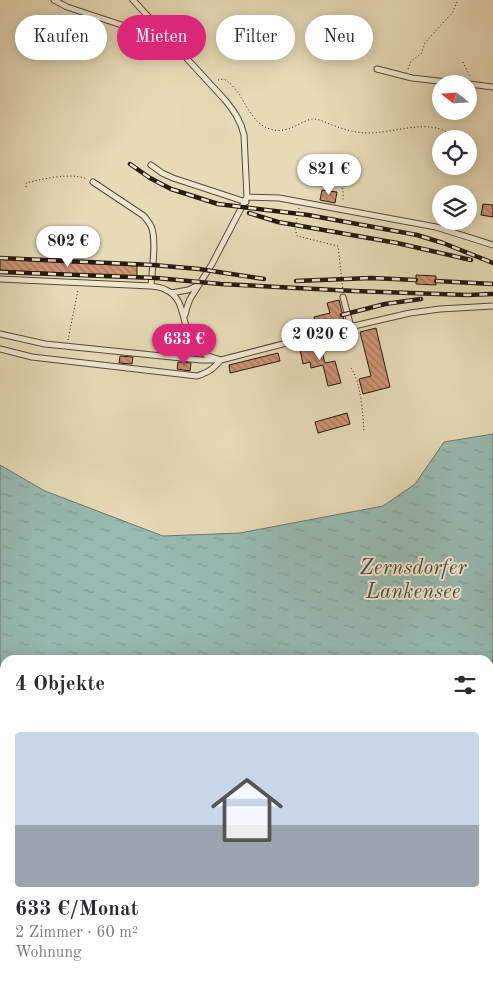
<!DOCTYPE html>
<html lang="de">
<head>
<meta charset="utf-8">
<style>
	:root { --surface:#fff; --page:#f2f2f3; --text:#2b2b33; --muted:#7c7c81; --accent:#db2777 }
	body { margin:0; font-family:"Old Standard TT",serif; background:var(--page); color:var(--text); height:100vh; display:flex; flex-direction:column; font-size:19px; white-space:nowrap }
	* { box-sizing:border-box; margin:0 }
	p { font-size:16px; color:var(--muted) }
	.icon { flex:none; width:28px; height:28px; fill:none; stroke:currentColor; stroke-width:2; stroke-linecap:round; stroke-linejoin:round }
	.map { position:relative; flex:1; overflow:hidden }
	.panel { position:absolute; left:0px; top:655px; width:494px; height:336px; display:flex; flex-direction:column; background:var(--surface); border-radius:15px 15px 0 0; box-shadow:0 2px 12px #0003 }
	.panel>* { flex:none }
	.top-card { position:absolute; left:15px; top:15px; width:464px; height:45px; display:flex; gap:10px }
	.needle { width:32px; rotate:287deg }
	.fabs { position:absolute; left:432px; top:75px; display:grid; gap:10px }
	.fabs a { display:grid; place-items:center; width:45px; height:45px; border-radius:50%; background:var(--surface); box-shadow:0 2px 12px #0003; font-size:25px }
	.price { position:absolute; translate:-50% -42px; padding:0 11px; border-radius:18px; background:#fff; color:#222; font-size:16px; line-height:32px; filter:drop-shadow(0 1px 2px #0008) }
	.price::after { content:''; position:absolute; left:50%; top:30px; width:15px; height:11px; margin-left:-8px; background:inherit; clip-path:polygon(0 0,100% 0,50% 100%) }
	.price.selected { background:var(--accent); color:#fff }
	ul { padding:0; list-style:none }
	li { display:grid; align-content:center; gap:10px; height:265px; padding:0 15px }
	li span { display:grid; place-items:center; height:155px; border-radius:5px; color:#555 }
	li>.icon { margin-inline-start:auto }
	span .icon { width:90px; height:90px; fill:#fffc; stroke-width:1 }
	li b { font-size:21px }
	h2 { display:flex; justify-content:space-between; align-items:center; height:60px; padding:0 15px; font-size:21px }
	.tag { padding:0 18px; border-radius:22px; background:var(--surface); box-shadow:0 2px 12px #0003; font-size:18px; line-height:45px }
	.tag.selected { background:var(--accent); color:#fff }
	.map>svg:first-child { display:block }
	.forest { fill:url(#forest-crowns); stroke:#6e6d50 }
	.water { fill:url(#water-ripples); stroke:#6a7a72 }
	.building { fill:url(#building-back-hatch); stroke:#271a11 }
	.lines { fill:none; stroke-linecap:round; stroke-linejoin:round }
	.lane-casing { stroke:#574a3a; stroke-width:7 }
	.street-casing { stroke:#574a3a; stroke-width:12 }
	.path { stroke:#271a11; stroke-width:1; stroke-dasharray:1 2.5; stroke-linecap:butt }
	.lane { stroke:#efe7d0; stroke-width:5 }
	.street { stroke:#efe7d0; stroke-width:10 }
	.rail-casing { stroke:#271a11; stroke-width:4.5 }
	.rail { stroke:#efe7d0; stroke-width:2.5; stroke-dasharray:8; stroke-linecap:butt }
	.labels { text-anchor:middle; stroke-width:4; stroke-linejoin:round; paint-order:stroke }
	.water-label { font-size:21px; font-style:italic; fill:#494a41; stroke:#efe7d0 }
</style>
</head>
<body>
<div class="map">
<svg width="493" height="991" viewBox="0 0 493 991">
	<defs>
		<pattern id="forest-crowns" width="20" height="18" patternUnits="userSpaceOnUse" patternTransform="scale(1.25)"><rect width="20" height="18" fill="#b4c08f"/><path d="M2 6a3 3 0 1 1 6 0M12 15a3 3 0 1 1 6 0" fill="none" stroke="#9ba47a"/></pattern>
		<pattern id="water-ripples" width="26" height="14" patternUnits="userSpaceOnUse" patternTransform="scale(1.25)"><rect width="26" height="14" fill="#97bab2"/><path d="M2 4q2-2 4 0t4 0M15 11q2-2 4 0t4 0" fill="none" stroke="#829f98"/></pattern>
		<pattern id="building-back-hatch" width="6" height="6" patternUnits="userSpaceOnUse" patternTransform="scale(1.25)"><rect width="6" height="6" fill="#cd9374"/><path d="M-1 5l2 2M0 0l6 6M5-1l2 2" fill="none" stroke="#a6775e"/></pattern>
	</defs>
	<rect width="100%" height="100%" fill="#e7dab7"/>
	<filter id="stains"><feTurbulence type="fractalNoise" baseFrequency=".004" numOctaves="4"/><feColorMatrix values="0 0 0 0 .2 0 0 0 0 .09 0 0 0 0 .02 0 0 0 .5 -.17"/></filter>
	<radialGradient id="worn" r=".72"><stop offset=".6" stop-color="#630" stop-opacity="0"/><stop offset="1" stop-color="#630" stop-opacity=".3"/></radialGradient>
	<path class="forest" d="M476,655L493,661V692L489,700V660H414L428,657L460,658Z
		M0,770L5,772V805L0,804Z"/>
	<path class="water" d="M493,434V661L476,655L460,658L428,657L414,660H5V772L0,770V465L45,491L163,536L240,533L383,506L415,484L444,442Z"/>
	<path class="building" d="M322,190L337,192L335,203L320,200Z
		M483,204L493,205V217L481,215Z
		M0,259L137,266V277L0,270Z
		M416,275L436,276V285L416,284Z
		M339,300L344,320L317,327L314,317L330,313L327,303Z
		M376,328L390,387L363,394L359,379L371,376L360,332Z
		M319,340L325,363L335,361L341,383L328,386L323,365L311,368L310,362L303,364L299,345Z
		M278,353L280,361L230,373L229,365Z
		M120,356L133,357L132,364L119,363Z
		M178,362L191,363L190,371L177,369Z
		M347,413L350,424L318,433L315,422Z"/>
	<g class="lines">
		<g class="lane-casing">
			<path id="lane" d="M54,0L67,7L170,41
				M133,0L225,100C234,111 241,121 244,135L247,197L212,264L190,299L187,307L185,315
				M377,69L412,78L465,84
				M469,84L493,87
				M151,165L162,173L173,178L246,202
				M93,182L144,216C146,219 149,222 151,226C157,239 152,271 151,286
				M247,197L279,198L436,227L493,245
				M0,279L151,286C156,287 162,287 166,290C181,296 182,313 186,326C189,336 195,346 203,353C208,357 215,358 221,360C213,369 209,372 197,376L32,357L0,349
				M171,293L188,290L199,285
				M343,297L351,327
				M0,334L45,344L201,360H221L341,329L410,313L440,309L493,306
				M489,886L493,877
				M489,943L493,934
				M438,991L441,986
				M457,991L460,986"/>
		</g>
		<g class="street-casing">
			<path id="street" d="M489,780L493,771
				M0,808H5
				M0,972H5
				M80,986L97,991
				M409,986L418,991
				M183,991L193,987L199,991"/>
		</g>
		<path class="path" d="M463,62L470,77
			M408,69L411,61L421,54L425,43L431,36L452,13L458,0
			M218,80L224,79C244,90 247,122 270,129C282,133 292,128 303,122C306,121 310,119 313,119C321,119 328,124 335,126C346,130 357,133 369,133C393,133 428,119 448,133
			M339,178L343,191V201
			M26,187V183C43,179 70,172 87,179
			M299,208L295,228L297,236L338,246L343,291
			M68,340L78,290
			M351,368C361,382 363,415 364,432
			M489,666H493
			M0,793H5"/>
		<use href="#lane" class="lane"/>
		<use href="#street" class="street"/>
		<g class="rail-casing">
			<path id="rail" d="M130,164L150,178L171,189L218,204L308,215L417,235L443,243L493,263
				M249,213L278,222L397,243L471,260
				M0,258L153,265L199,269L264,279
				M0,272L156,278L221,284L354,291L467,295L493,294
				M296,281L371,278L416,280
				M436,281L493,284
				M342,315L385,304L421,299"/>
		</g>
		<use href="#rail" class="rail"/>
	</g>
	<g class="labels">
		<g class="water-label">
			<text x="413" y="574">Zernsdorfer<tspan x="413" dy="24">Lankensee</tspan></text>
		</g>
	</g>
	<rect width="100%" height="100%" filter="url(#stains)"/>
	<rect width="100%" height="100%" fill="url(#worn)"/>
</svg>
<div class="fabs">
<a><svg class="needle" viewBox="-14 -14 28 28"><path d="M0-13l5 13h-10z" fill="#e53935"/><path d="M0 13l5-13h-10z" fill="#7c7c81"/></svg></a>
<a><svg class="icon" aria-label="locate" viewBox="0 0 24 24"><circle cx="12" cy="12" r="6"/><path d="M12 2v4M12 18v4M2 12h4M18 12h4"/></svg></a>
<a><svg class="icon" aria-label="layers" viewBox="0 0 24 24"><path d="M12 4l9 5-9 5-9-5zM3 14l9 5 9-5"/></svg></a>
</div>
<b class="price" style="left:329px;top:196px">821 €</b>
<b class="price" style="left:68px;top:268px">802 €</b>
<b class="price" style="left:320px;top:361px">2 020 €</b>
<b class="price selected" style="left:184px;top:366px">633 €</b>
<div class="top-card">
<a class="tag">Kaufen</a>
<a class="tag selected">Mieten</a>
<a class="tag">Filter</a>
<a class="tag">Neu</a>
</div>
<section class="panel">
<h2>4 Objekte<svg class="icon" aria-label="filters" viewBox="0 0 24 24"><path d="M4 7h16M4 17h16"/><circle cx="9" cy="7" r="2"/><circle cx="15" cy="17" r="2"/></svg></h2>
<ul>
<li><span style="background:linear-gradient(#c9d6e8 60%,#9aa5b1 0)"><svg class="icon" aria-label="home" viewBox="0 0 24 24"><path d="M3 11l9-7 9 7M6 9v11h12V9"/></svg></span><div><b>633 €/Monat</b><p>2 Zimmer · 60 m²</p><p>Wohnung</p></div></li>
</ul>
</section>
</div>
</body>
</html>
